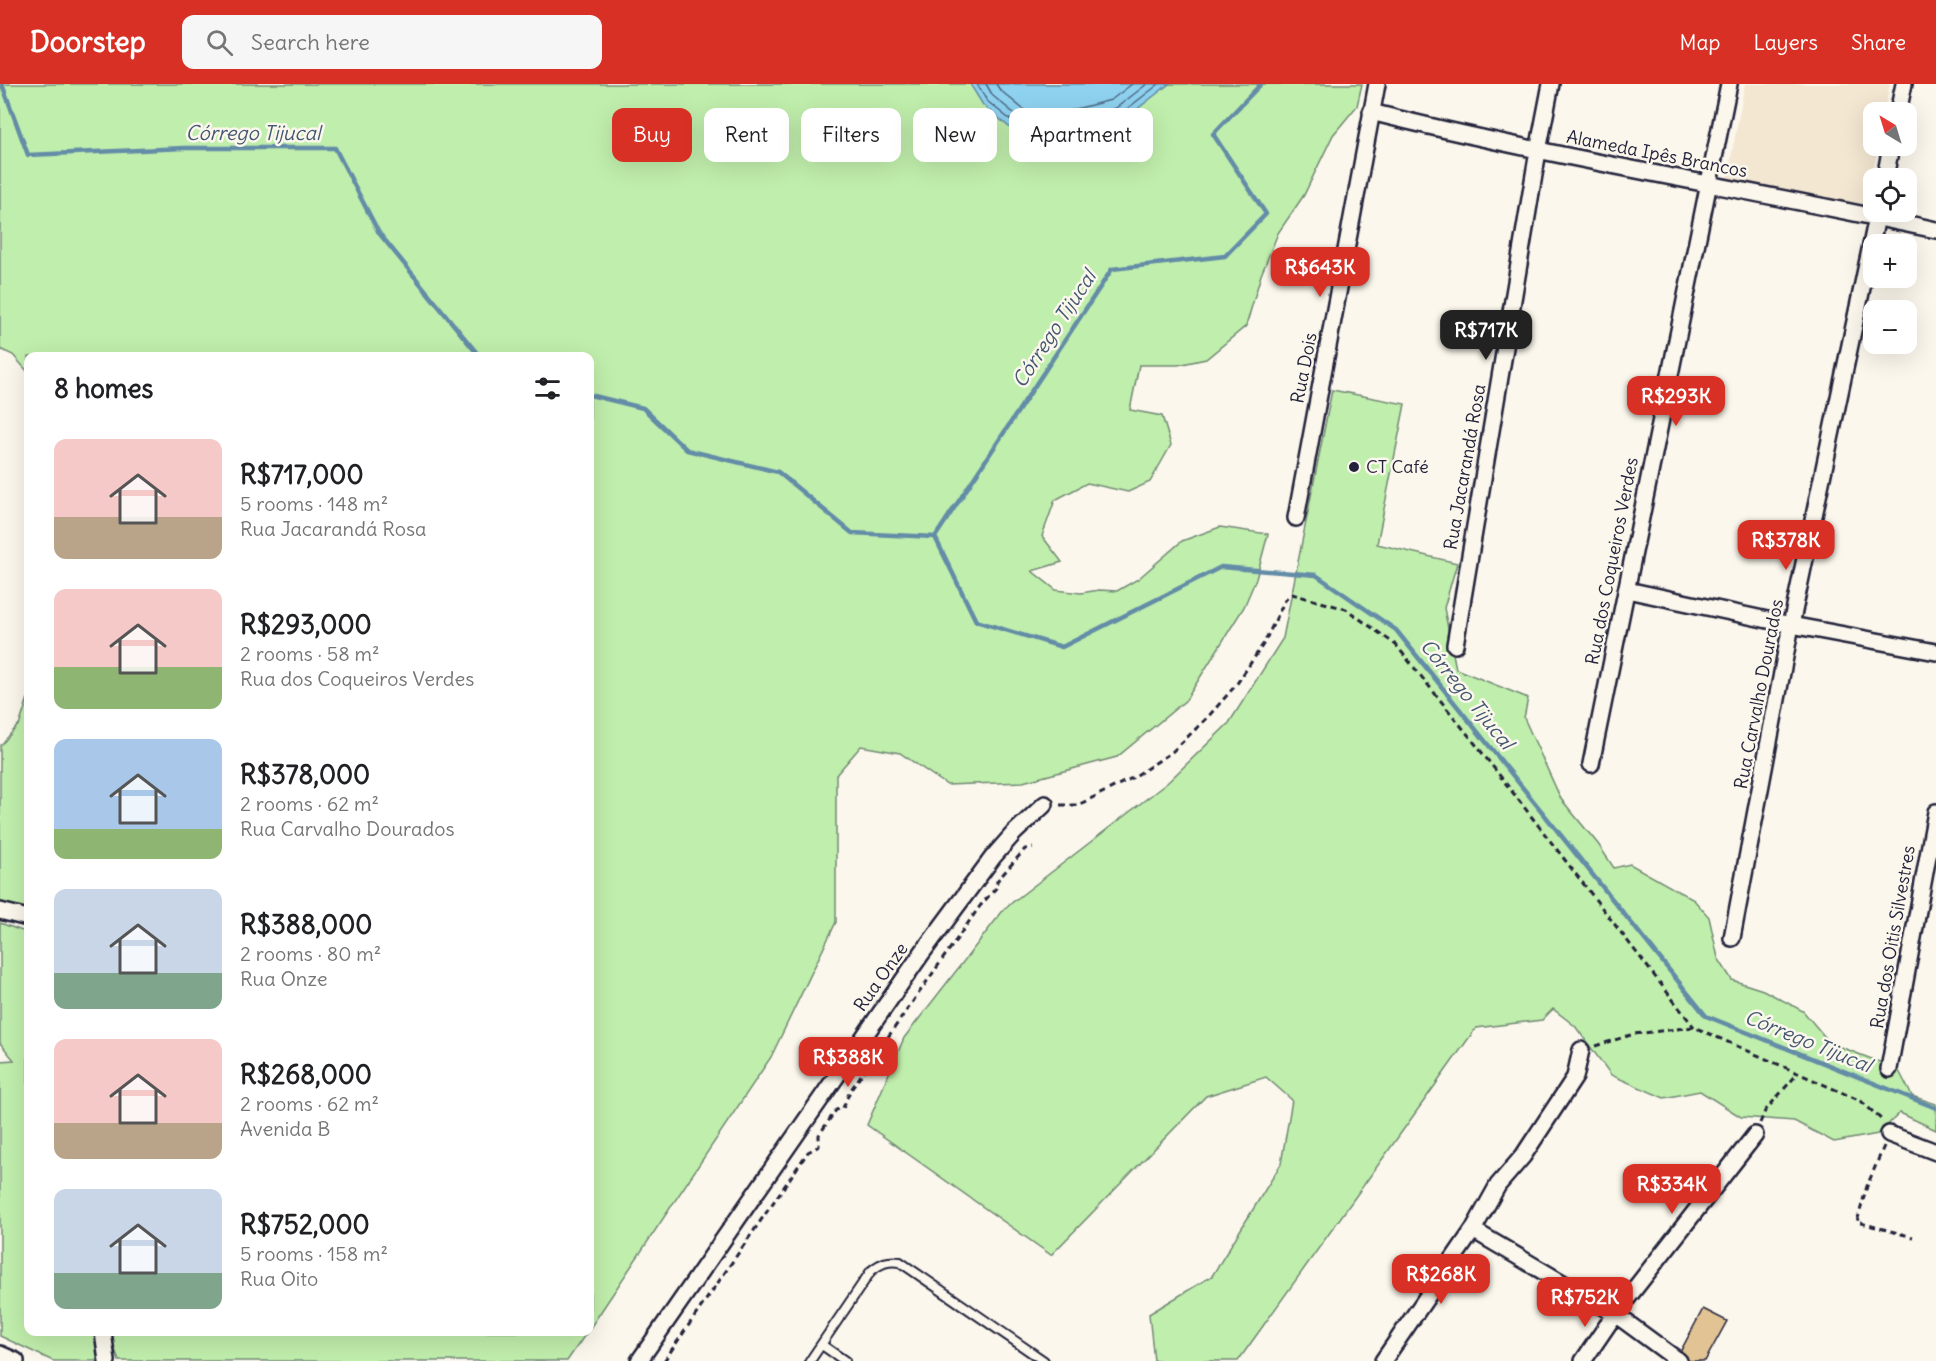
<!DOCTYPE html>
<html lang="en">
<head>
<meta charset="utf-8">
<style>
	:root { --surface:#fff; --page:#f6f6f6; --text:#202124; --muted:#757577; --accent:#d93025 }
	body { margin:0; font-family:Delius,sans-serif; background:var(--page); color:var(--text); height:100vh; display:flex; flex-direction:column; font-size:22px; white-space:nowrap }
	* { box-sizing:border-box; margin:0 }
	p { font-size:20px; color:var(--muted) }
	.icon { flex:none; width:33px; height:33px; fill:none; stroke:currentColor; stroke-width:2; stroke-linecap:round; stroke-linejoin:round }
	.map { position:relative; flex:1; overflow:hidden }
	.details { position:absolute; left:24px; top:268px; width:570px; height:984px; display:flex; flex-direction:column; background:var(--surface); border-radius:12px; box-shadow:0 6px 24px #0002 }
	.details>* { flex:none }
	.top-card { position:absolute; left:612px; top:24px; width:570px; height:54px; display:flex; gap:12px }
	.needle { width:39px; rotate:322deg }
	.buttons { position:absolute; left:1863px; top:18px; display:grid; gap:12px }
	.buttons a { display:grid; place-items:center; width:54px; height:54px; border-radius:12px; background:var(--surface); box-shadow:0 6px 24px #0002; font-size:30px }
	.price { position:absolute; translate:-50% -51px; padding:0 14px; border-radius:12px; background:var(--accent); color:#fff; font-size:20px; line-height:39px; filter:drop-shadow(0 2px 3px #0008) }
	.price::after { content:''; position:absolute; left:50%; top:36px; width:18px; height:14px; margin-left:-9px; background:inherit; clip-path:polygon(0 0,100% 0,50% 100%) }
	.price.current { background:#222; color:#fff }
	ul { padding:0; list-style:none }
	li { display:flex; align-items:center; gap:18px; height:150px; padding:0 30px }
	li span { display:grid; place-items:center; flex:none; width:168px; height:120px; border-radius:12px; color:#555 }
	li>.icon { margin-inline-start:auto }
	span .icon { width:72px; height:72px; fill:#fffc; stroke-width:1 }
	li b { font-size:26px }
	h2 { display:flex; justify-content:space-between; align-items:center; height:72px; padding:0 30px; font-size:26px }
	.chip { padding:0 21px; border-radius:12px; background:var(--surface); box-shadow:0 6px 24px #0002; font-size:21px; line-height:54px }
	.chip.current { background:var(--accent); color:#fff }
	header { display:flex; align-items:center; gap:36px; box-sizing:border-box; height:84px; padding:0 30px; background:var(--accent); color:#fff }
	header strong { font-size:28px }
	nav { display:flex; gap:33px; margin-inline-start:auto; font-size:21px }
	.search { width:420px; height:54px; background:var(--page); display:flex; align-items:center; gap:15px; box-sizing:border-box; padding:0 21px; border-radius:12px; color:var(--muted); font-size:22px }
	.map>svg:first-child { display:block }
	.built { fill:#f3e7d2 }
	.green { fill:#c0eeac; stroke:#718874; stroke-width:1.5 }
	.water { fill:#8ed2ef; stroke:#638ca7; stroke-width:1.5 }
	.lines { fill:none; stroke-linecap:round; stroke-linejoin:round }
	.shore { stroke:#4d6883; stroke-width:1.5 }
	.stream { stroke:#638ca7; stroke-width:4.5 }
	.building { fill:#e1c394; stroke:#22223b; stroke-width:1.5 }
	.lane-casing { stroke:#22223b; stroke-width:12 }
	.street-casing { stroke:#22223b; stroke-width:20 }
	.path { stroke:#22223b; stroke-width:3; stroke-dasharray:6 4.5; stroke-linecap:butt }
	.lane { stroke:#fbf7ec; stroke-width:8 }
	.street { stroke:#fbf7ec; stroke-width:15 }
	.poi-dot { fill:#22223b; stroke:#fbf7ec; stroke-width:2 }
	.labels { text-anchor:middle; stroke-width:5; stroke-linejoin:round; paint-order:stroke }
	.street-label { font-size:18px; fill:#22223b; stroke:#fbf7ec }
	.poi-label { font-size:18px; fill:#22223b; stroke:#fbf7ec; text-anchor:start }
	.water-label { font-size:20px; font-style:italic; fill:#425771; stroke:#fbf7ec }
</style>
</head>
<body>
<header>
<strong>Doorstep</strong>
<div class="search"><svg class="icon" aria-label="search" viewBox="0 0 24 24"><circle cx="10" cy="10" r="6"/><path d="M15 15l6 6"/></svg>Search here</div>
<nav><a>Map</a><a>Layers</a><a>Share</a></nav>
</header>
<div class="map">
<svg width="1936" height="1277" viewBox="0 0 1936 1277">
	<rect width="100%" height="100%" fill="#fbf7ec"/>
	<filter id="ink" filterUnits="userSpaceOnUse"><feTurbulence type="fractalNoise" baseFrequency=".0167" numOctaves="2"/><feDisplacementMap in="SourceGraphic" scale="12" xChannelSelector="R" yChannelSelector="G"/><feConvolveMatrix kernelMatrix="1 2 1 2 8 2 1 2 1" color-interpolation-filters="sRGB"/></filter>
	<g filter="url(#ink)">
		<path class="built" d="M1745,0H1890L1884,28H1874V62H1878L1866,121L1727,95Z"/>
		<path class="green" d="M0,0H1362L1357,22L1333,51L1304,111L1278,149L1261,191L1246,242L1206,275L1178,281H1139L1130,326L1162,332L1171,361L1150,398L1128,408L1087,399L1055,416L1042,452L1062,478L1032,487L1056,506L1081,509L1099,506L1117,507L1138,495L1182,457L1220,443L1268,450L1256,495L1244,523L1186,616L1117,673L1023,698L947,701L900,669L861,662L836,691V838L771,973L590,1244V273H28V288L13,271L0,265Z
			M1332,306L1405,320L1377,460L1457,479L1444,524L1456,585L1528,614L1524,634L1561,715L1598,760L1614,784L1630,780L1694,816L1709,833L1718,874L1732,896L1763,906L1803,927L1830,959L1898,985L1912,1012L1936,1020V1046L1900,1029L1878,1050L1834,1058L1794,1037L1741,1033L1700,1007L1664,1014L1611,991L1575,942L1553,925L1542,936L1476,944L1238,1277H1154L1149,1230L1212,1192L1281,1080L1292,1016L1266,993L1206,1012L1051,1171L867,1041L904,954L1005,824L1167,699L1229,639L1283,554Z
			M28,614V827L0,818V662L20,639Z
			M0,839L28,849V1248H97L100,1277H53L0,1252V977L14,976L0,959Z
			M109,1248H587L567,1277H119Z"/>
		<path class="water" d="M970,0H1169L1122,37L1055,53H1021L983,21Z"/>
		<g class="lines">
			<path class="shore" d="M977,0L987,17L1023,46L1054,47L1119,31L1159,0
				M986,0L993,12L1026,39L1053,40L1116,24L1147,0
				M996,0L1000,6L1029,30L1052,31L1111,16L1132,0"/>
			<path class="stream" d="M2,0L28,71L184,64H335L379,149L480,273
				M590,311L643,324L687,366L778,388L852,449L935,453L976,537L1062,563L1221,483L1316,491L1396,546L1706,932L1936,1024
				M935,453L1112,185L1225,172L1266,130L1213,50L1261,0"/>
		</g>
		<path class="building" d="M1703,1225L1727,1237L1705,1277H1687L1678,1272Z"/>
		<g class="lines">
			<g class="lane-casing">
				<path id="lane" d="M822,1261L845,1277
					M810,1277L871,1187C881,1179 888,1176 900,1178L1044,1277"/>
			</g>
			<g class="street-casing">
				<path id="street" d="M1371,28C1558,75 1748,105 1936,146
					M1898,28L1904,0
					M1885,94L1891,62
					M1296,434L1377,0
					M1627,506L1791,541L1936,568
					M1455,561L1538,67L1551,0
					M1591,680L1729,0
					M0,827L28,834
					M1732,854L1791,541L1878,128
					M1889,985L1936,728
					M1889,1050L1936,1068
					M1473,1146L1615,1230L1679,1277
					M103,1248L107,1277
					M0,1270L16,1277
					M639,1277L922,869L993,773L1014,749L1045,720
					M1383,1277L1473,1146L1498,1101L1523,1072L1575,993L1581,966
					M1583,1277L1615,1230L1755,1051"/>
			</g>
			<path class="path" d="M1060,721H1078L1132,694L1172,668L1207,634L1236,601L1264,559L1285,516L1292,510L1346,525L1396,561L1473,657L1694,943
				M1595,962L1634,950L1694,943L1861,1017L1883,1037
				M1760,1039L1765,1027L1798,989
				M1884,1062L1867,1102L1857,1138L1913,1153
				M664,1277L808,1068L819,1062V1051L836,1026L843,1024L850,1007L980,822L996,804L997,797L1025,765L1033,764"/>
			<use href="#lane" class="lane"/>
			<use href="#street" class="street"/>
		</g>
	</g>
	<circle class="poi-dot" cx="1354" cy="383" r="6"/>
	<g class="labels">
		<g class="street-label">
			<text transform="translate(1657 70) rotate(11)" y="6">Alameda Ipês Brancos</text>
			<text transform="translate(1304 284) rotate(-79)" y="6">Rua Dois</text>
			<text transform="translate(1465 383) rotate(-80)" y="6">Rua Jacarandá Rosa</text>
			<text transform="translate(1612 477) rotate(-79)" y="6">Rua dos Coqueiros Verdes</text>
			<text transform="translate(1759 610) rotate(-79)" y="6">Rua Carvalho Dourados</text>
			<text transform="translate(1893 853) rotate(-80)" y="6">Rua dos Oitis Silvestres</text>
			<text transform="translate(881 893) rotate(-55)" y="6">Rua Onze</text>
		</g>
		<g class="poi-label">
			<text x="1366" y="389">CT Café</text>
		</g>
		<g class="water-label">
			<text x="253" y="56">Córrego Tijucal</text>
			<text transform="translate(1054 245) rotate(-57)" y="7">Córrego Tijucal</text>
			<text transform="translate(1467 610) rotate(51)" y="7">Córrego Tijucal</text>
			<text transform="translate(1808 957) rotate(22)" y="7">Córrego Tijucal</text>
		</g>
	</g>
</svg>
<div class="buttons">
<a><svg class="needle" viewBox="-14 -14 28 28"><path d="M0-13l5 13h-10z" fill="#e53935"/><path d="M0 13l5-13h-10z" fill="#757577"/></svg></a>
<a><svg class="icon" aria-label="locate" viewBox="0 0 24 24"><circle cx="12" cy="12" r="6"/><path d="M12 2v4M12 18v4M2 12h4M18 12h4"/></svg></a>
<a>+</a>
<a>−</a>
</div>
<b class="price" style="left:1320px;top:214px">R$643K</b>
<b class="price current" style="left:1486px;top:277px">R$717K</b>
<b class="price" style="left:1676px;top:343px">R$293K</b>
<b class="price" style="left:1786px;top:487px">R$378K</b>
<b class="price" style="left:848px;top:1004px">R$388K</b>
<b class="price" style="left:1672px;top:1131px">R$334K</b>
<b class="price" style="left:1441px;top:1221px">R$268K</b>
<b class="price" style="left:1585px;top:1244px">R$752K</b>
<div class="top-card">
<a class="chip current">Buy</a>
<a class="chip">Rent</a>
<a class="chip">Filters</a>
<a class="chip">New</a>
<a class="chip">Apartment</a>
</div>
<section class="details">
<h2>8 homes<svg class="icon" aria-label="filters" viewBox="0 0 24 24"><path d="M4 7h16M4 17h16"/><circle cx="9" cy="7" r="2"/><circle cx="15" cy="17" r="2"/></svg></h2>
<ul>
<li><span style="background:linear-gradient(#f6c9c9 65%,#b9a48a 0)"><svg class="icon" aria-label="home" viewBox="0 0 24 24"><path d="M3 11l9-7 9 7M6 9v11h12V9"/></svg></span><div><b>R$717,000</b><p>5 rooms · 148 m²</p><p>Rua Jacarandá Rosa</p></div></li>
<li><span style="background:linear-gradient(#f6c9c9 65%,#8fb573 0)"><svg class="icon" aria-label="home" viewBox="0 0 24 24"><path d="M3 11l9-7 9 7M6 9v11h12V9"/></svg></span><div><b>R$293,000</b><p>2 rooms · 58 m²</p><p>Rua dos Coqueiros Verdes</p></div></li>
<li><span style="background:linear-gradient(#a9c7e8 75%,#8fb573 0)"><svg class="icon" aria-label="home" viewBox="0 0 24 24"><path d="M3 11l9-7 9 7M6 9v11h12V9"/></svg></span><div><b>R$378,000</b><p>2 rooms · 62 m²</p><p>Rua Carvalho Dourados</p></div></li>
<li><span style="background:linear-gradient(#c9d6e8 70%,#7fa58c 0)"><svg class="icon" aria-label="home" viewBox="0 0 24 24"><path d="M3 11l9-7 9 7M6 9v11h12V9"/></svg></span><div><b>R$388,000</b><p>2 rooms · 80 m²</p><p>Rua Onze</p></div></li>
<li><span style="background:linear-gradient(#f6c9c9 70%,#b9a48a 0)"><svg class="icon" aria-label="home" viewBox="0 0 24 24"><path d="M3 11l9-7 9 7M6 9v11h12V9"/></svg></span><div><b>R$268,000</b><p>2 rooms · 62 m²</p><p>Avenida B</p></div></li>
<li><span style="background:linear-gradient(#c9d6e8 70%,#7fa58c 0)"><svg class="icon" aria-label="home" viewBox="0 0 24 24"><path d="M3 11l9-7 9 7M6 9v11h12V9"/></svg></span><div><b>R$752,000</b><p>5 rooms · 158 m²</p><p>Rua Oito</p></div></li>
</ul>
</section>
</div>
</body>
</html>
